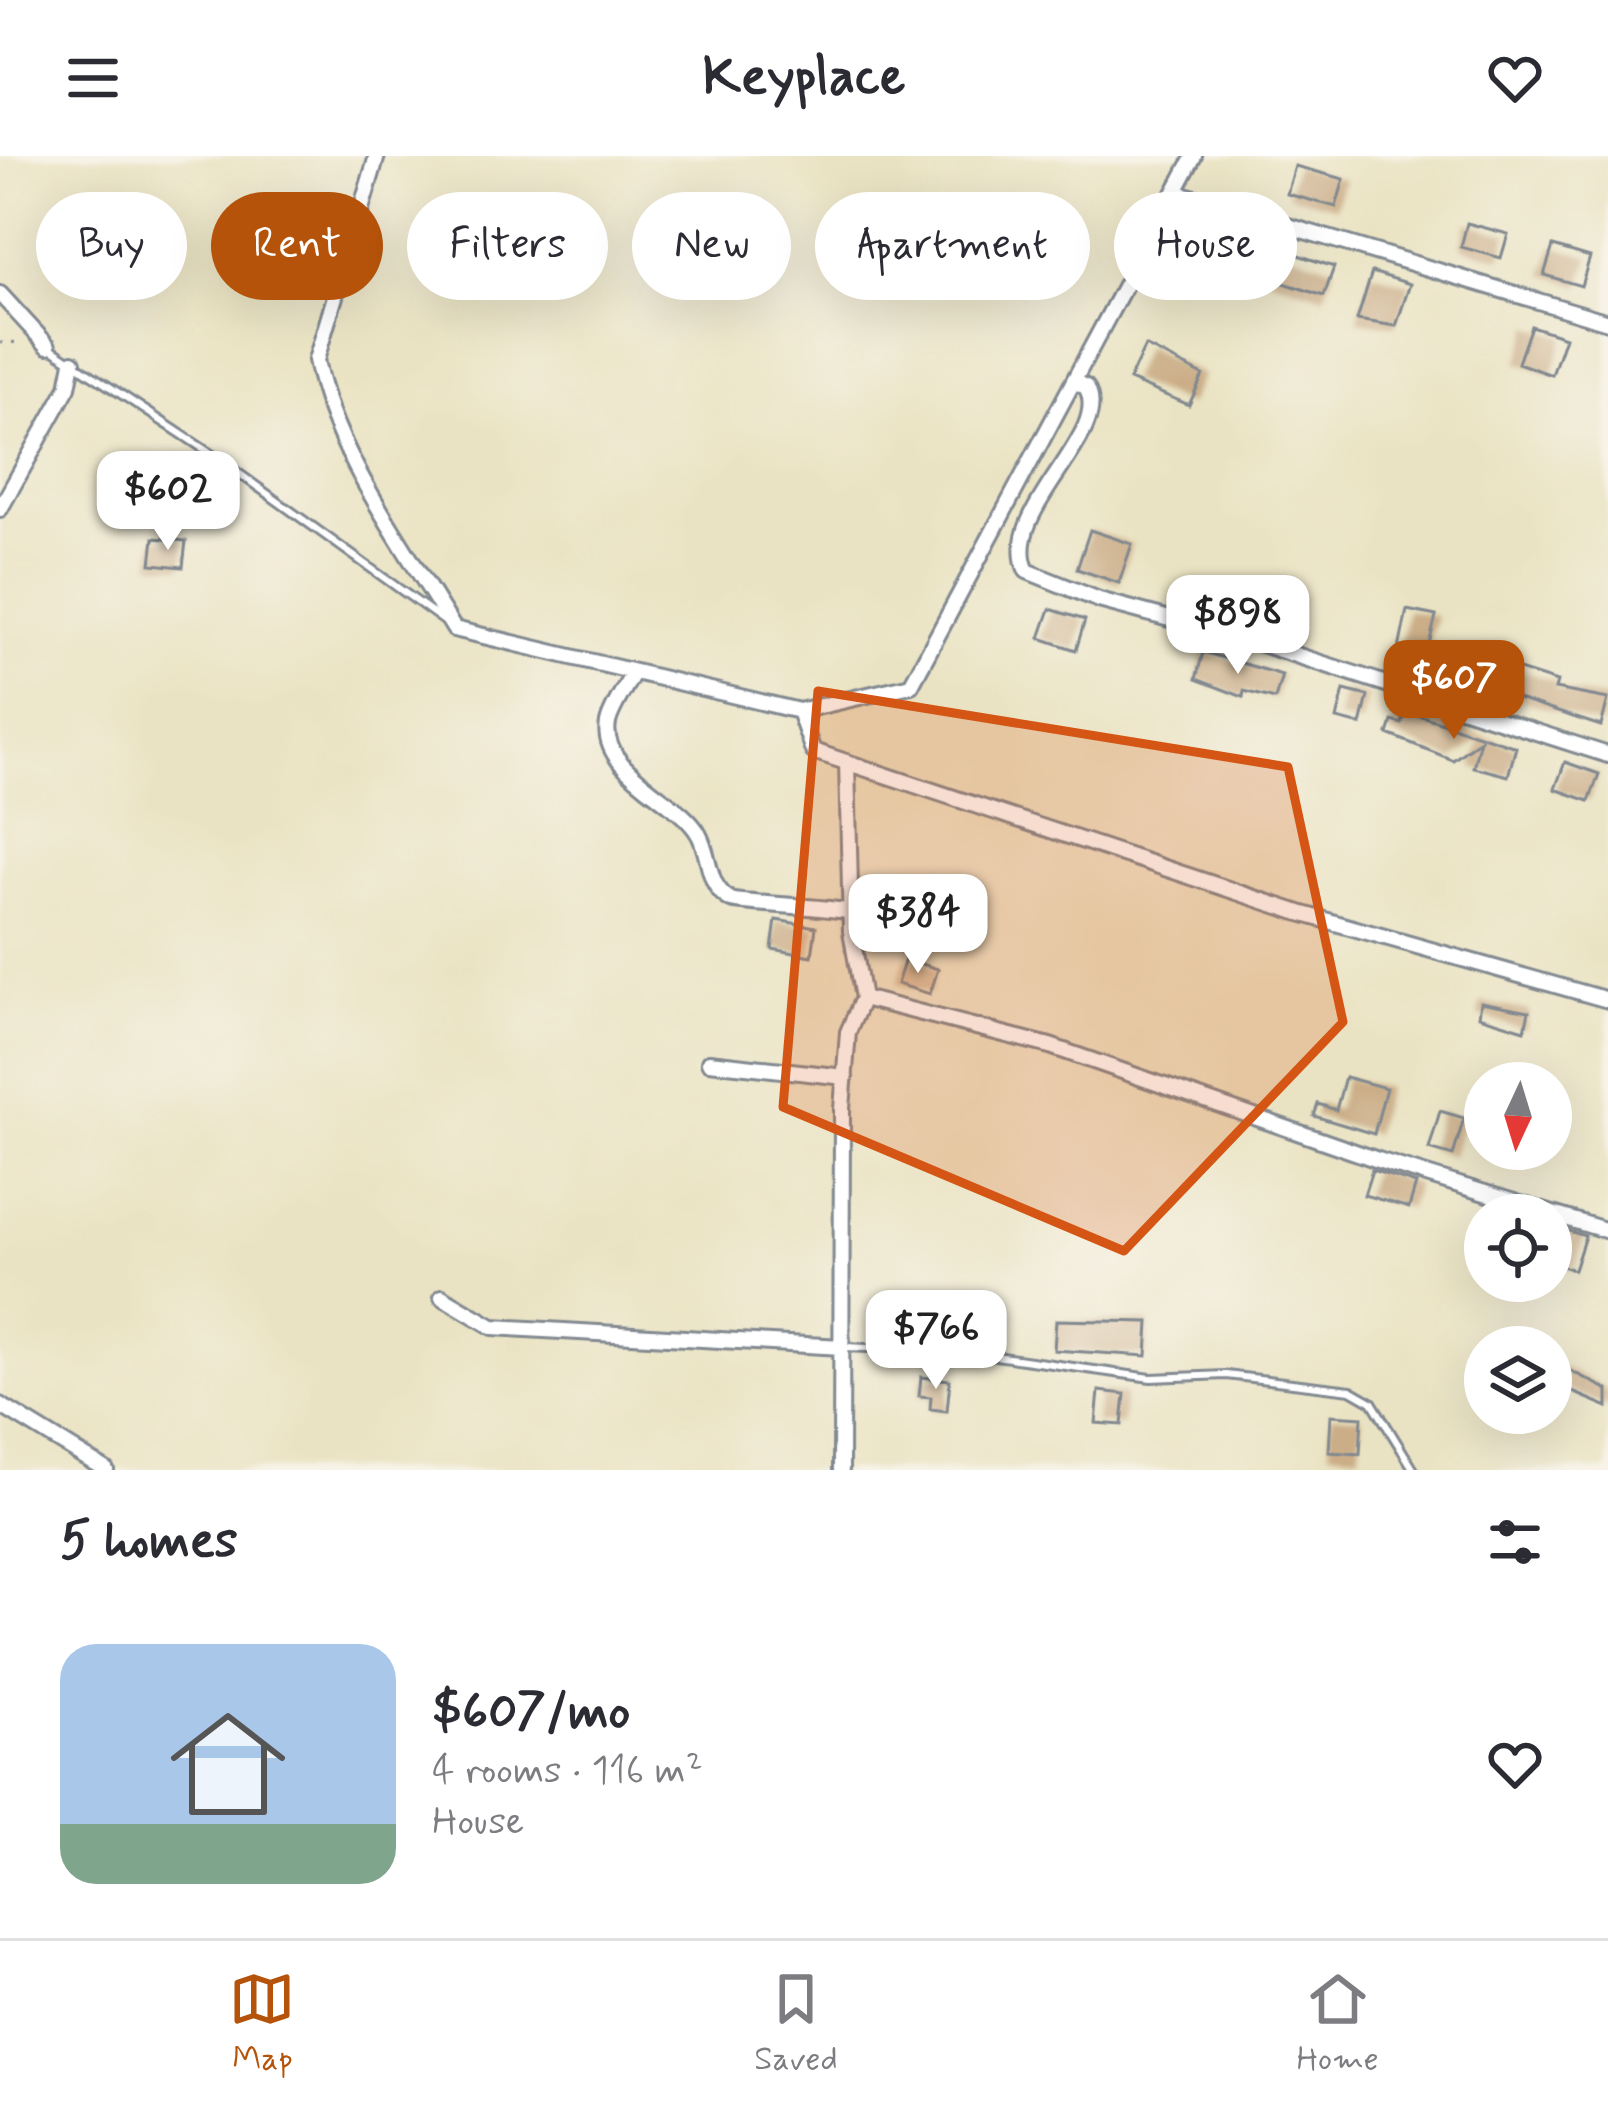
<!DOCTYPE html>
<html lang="en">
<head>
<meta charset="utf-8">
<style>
	:root { --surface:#fff; --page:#f2f2f3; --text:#2b2b33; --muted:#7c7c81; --line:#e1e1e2; --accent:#b45309 }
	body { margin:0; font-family:Mynerve,sans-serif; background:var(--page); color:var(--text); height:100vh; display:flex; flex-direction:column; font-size:45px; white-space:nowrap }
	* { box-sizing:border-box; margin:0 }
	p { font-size:39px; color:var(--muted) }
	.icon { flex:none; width:66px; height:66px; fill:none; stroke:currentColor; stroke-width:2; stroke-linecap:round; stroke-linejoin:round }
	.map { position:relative; height:1314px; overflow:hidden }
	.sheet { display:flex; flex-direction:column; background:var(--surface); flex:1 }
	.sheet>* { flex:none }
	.guide { position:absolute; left:36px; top:36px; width:1536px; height:108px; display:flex; gap:24px }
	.needle { width:78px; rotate:184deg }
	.controls { position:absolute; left:1464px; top:906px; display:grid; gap:24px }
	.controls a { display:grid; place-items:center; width:108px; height:108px; border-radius:50%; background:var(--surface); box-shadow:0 12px 48px #0002; font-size:60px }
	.price { position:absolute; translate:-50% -102px; padding:0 27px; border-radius:24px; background:#fff; color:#222; font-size:39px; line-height:78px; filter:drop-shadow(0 3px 6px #0008) }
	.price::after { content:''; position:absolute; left:50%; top:72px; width:36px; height:27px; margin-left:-18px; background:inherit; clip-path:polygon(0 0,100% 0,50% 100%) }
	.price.on { background:var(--accent); color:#fff }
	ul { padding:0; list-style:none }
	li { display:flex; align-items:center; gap:36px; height:300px; padding:0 60px }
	li span { display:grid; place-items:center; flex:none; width:336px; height:240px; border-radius:36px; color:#555 }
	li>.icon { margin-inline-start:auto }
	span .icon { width:144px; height:144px; fill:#fffc; stroke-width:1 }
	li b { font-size:51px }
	h2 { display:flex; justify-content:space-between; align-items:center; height:144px; padding:0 60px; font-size:51px }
	.pill { padding:0 42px; border-radius:54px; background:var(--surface); box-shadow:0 12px 48px #0002; font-size:42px; line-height:108px }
	.pill.on { background:var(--accent); color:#fff }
	header { display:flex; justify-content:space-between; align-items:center; height:156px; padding:0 60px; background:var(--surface); font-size:54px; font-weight:800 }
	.menu { display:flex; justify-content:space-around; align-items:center; height:168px; border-top:3px solid var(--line); background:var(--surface); font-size:33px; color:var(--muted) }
	.menu a { display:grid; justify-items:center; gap:6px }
	.menu .on { color:var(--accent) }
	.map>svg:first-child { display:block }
	.building { fill:#cbad87 }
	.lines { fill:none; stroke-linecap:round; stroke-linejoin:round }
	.lane-casing { stroke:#828990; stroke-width:12 }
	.street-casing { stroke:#828990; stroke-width:20 }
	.path { stroke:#828990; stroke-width:3; stroke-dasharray:3 9; stroke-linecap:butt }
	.lane { stroke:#fff; stroke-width:6 }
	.street { stroke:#fff; stroke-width:14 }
	.marked { fill:#d45514; fill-opacity:0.2; stroke:#d45514; stroke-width:9; stroke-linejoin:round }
</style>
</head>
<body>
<header><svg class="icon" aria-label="menu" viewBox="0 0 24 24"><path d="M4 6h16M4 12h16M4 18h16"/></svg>Keyplace<svg class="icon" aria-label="heart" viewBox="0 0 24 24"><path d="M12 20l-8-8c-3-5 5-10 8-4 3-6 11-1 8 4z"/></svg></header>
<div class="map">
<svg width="1608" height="1314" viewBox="0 0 1608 1314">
	<rect width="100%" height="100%" fill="#f7f3e8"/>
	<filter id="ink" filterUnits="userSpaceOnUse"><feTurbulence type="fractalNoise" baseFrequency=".00833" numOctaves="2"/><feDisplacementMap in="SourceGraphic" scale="24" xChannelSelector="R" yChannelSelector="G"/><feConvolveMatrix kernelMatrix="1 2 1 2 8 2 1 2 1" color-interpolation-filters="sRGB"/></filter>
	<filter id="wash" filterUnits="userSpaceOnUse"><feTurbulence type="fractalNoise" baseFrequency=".004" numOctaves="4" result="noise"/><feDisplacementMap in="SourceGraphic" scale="48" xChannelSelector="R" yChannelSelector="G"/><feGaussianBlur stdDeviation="2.7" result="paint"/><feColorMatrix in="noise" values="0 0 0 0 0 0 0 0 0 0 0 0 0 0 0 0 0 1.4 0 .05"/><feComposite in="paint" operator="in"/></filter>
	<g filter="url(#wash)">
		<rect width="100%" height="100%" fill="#eae3c3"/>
		<g id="blocks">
			<path class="building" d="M1295,10L1344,23L1336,51L1287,38Z
				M1467,67L1508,78L1501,102L1461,91Z
				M1245,81L1334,111L1324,140L1235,111Z
				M1553,90L1590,101L1581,130L1544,119Z
				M1372,116L1410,128L1396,170L1357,164Z
				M1531,170L1565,181L1552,219L1518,207Z
				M1145,190L1203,219L1189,249L1129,224Z
				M1090,374L1132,388L1119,427L1077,413Z
				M154,382L186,385L183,411L151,408Z
				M1243,427L1302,443L1295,470L1235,454Z
				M1050,453L1085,464L1076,494L1040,482Z
				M1407,454L1436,460L1425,504L1398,498Z
				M1203,496L1282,519L1275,543L1244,535L1243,541L1196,523Z
				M1510,511L1557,526L1555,533L1608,543L1601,570L1502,538Z
				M1344,534L1368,540L1361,569L1337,563Z
				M1406,555L1516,591L1508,620L1473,611L1480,584L1453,604L1388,578L1392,565L1402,568Z
				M1565,606L1599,618L1589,645L1555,633Z
				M776,764L816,771L812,800L772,793Z
				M905,803L938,813L930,838L897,828Z
				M1481,846L1529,855L1525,874L1479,860Z
				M1345,921L1386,932L1374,978L1314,960L1318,948L1336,954Z
				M1440,955L1464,962L1453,1000L1429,993Z
				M1372,1014L1416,1028L1409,1052L1364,1039Z
				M1553,1070L1585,1080L1574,1114L1551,1107Z
				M896,1149L928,1151L927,1180L894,1179Z
				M1056,1164L1149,1166L1147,1200L1054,1194Z
				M1551,1205L1608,1234V1251L1551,1227Z
				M921,1221L950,1224L947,1255L930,1253L931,1241L919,1240Z
				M1099,1235L1125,1238L1122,1269L1096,1267Z
				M1331,1259L1362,1261L1360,1298L1329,1296Z"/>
		</g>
	</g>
	<g filter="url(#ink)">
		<use href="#blocks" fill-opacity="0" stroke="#828990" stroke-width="3"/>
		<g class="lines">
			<g class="lane-casing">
				<path id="lane" d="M51,192L219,303L444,465
					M846,1191L974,1197L1151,1222L1226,1219L1351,1234L1372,1246L1414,1314"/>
			</g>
			<g class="street-casing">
				<path id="street" d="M377,0L316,204C335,300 405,390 454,473L799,555L911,529L1194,0
					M1175,36L1608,166
					M0,138L48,190
					M1074,225L1086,231C1115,278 998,356 1027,415L1099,444L1255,486L1608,599
					M0,353L68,231L73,206
					M633,517C626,531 611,552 608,567C599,616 681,644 699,679C711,701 706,730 731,744C739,748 827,750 851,756
					M799,555L813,595L1300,757L1608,844
					M863,842L1050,890L1378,1004L1608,1075
					M709,906L845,921
					M442,1141L493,1171L842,1191
					M0,1249L106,1314
					M841,1314L842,953L848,876L863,842L851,775L847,606"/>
			</g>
			<path class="path" d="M0,187L22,186"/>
			<use href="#lane" class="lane"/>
			<use href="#street" class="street"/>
		</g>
	</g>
	<path class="marked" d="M818,535L1288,611L1343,866L1124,1095L783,951Z"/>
</svg>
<div class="controls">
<a><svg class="needle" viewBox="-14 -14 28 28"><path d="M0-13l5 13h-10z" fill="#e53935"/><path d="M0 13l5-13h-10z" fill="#7c7c81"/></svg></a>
<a><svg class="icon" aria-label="locate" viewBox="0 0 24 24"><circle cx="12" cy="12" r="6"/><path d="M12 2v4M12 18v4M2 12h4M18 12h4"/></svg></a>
<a><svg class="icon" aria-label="layers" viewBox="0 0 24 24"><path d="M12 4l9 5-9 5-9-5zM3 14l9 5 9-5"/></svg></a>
</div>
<b class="price" style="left:168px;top:397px">$602</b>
<b class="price" style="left:1238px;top:521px">$898</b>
<b class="price on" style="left:1454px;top:586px">$607</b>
<b class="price" style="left:918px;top:820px">$384</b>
<b class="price" style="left:936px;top:1236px">$766</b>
<div class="guide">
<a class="pill">Buy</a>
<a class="pill on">Rent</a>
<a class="pill">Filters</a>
<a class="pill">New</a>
<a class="pill">Apartment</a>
<a class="pill">House</a>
</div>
</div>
<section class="sheet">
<h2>5 homes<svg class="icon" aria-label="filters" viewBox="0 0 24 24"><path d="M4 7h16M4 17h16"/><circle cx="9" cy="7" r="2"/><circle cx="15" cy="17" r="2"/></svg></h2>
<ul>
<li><span style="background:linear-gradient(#a9c7e8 75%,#7fa58c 0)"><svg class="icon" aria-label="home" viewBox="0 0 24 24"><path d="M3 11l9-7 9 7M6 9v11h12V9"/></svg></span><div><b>$607/mo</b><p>4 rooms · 116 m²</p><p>House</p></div><svg class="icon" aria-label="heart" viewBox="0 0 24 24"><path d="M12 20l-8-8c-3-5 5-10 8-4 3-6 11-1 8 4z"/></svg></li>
</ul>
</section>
<nav class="menu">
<a class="on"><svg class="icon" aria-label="map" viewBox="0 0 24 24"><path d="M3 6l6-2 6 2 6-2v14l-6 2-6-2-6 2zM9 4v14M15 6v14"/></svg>Map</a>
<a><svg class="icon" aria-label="saved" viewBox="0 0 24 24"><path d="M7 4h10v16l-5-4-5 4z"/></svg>Saved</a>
<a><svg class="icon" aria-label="home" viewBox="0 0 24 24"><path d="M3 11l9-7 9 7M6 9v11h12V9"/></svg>Home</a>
</nav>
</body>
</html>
